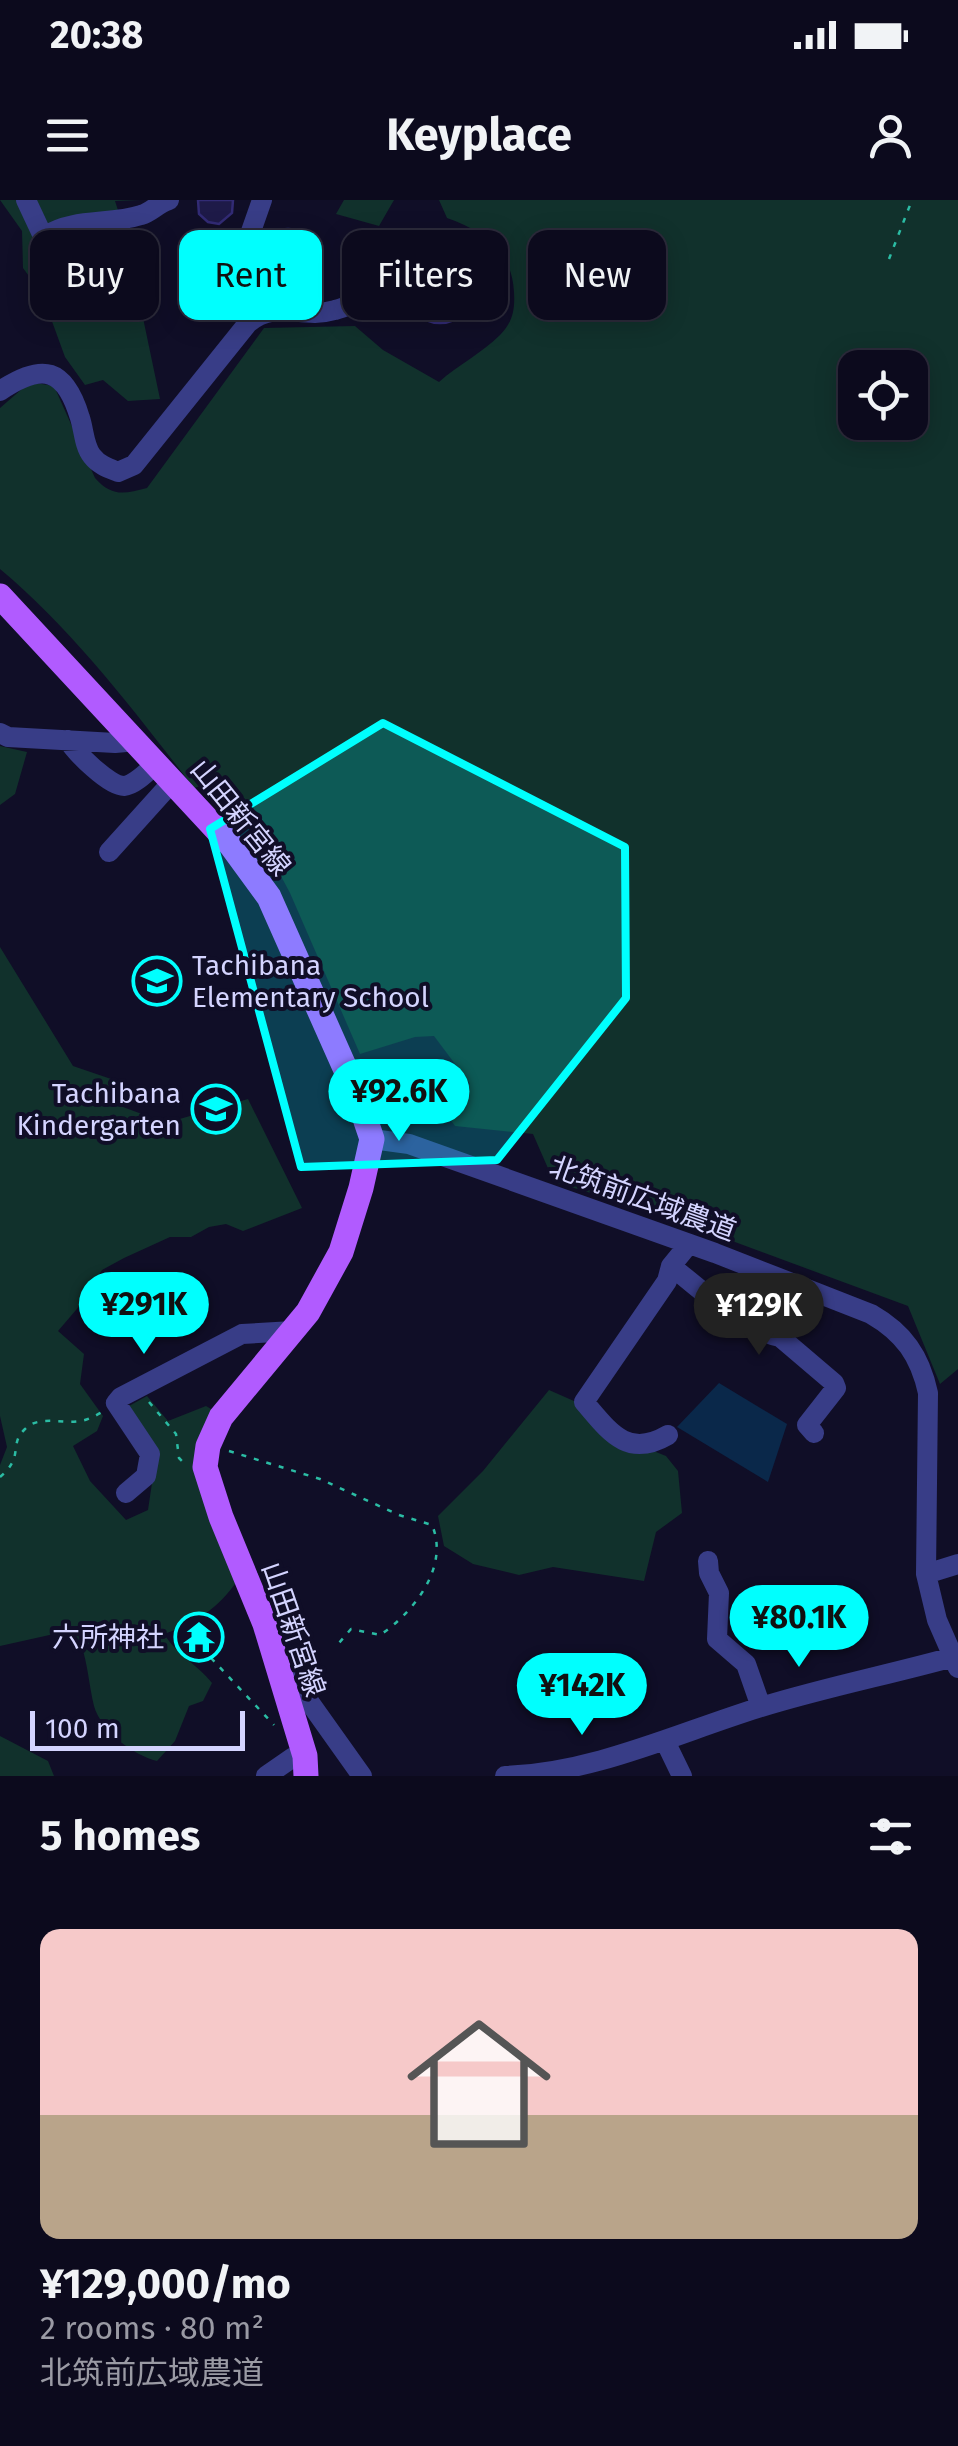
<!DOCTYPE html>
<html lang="en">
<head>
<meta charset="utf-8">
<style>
	:root { --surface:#0c0a1d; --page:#151326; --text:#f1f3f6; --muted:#9a9aa4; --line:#2c2b3b; --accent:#00fffe }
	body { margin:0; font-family:"Fira Sans","Noto Sans JP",sans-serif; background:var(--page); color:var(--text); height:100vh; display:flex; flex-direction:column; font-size:38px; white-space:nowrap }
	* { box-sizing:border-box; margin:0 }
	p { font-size:32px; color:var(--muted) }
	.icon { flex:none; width:55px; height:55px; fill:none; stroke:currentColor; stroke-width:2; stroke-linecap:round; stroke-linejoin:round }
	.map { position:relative; height:1576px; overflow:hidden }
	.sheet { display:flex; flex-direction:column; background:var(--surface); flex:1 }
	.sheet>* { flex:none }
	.banner { position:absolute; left:30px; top:30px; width:900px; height:90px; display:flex; gap:20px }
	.tools { position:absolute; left:838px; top:150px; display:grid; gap:20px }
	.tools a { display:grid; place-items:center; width:90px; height:90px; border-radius:20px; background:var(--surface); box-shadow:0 5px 25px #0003,0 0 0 2px var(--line); font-size:50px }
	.scale { position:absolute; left:30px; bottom:25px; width:215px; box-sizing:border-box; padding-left:10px; border:5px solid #d4d4ff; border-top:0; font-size:28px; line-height:35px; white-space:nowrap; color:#d4d4ff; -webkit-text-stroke:8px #100e27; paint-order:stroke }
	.price { position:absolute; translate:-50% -85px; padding:0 22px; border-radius:35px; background:var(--accent); color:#111; font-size:32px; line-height:65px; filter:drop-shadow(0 2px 5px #0008) }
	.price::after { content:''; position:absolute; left:50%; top:60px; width:30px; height:22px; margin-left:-15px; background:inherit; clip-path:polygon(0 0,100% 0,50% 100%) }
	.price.active { background:#222; color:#fff }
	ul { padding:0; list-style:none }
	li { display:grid; align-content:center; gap:20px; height:530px; padding:0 40px }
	li span { display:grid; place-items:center; height:310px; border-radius:20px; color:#555 }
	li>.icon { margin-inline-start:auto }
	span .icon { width:180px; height:180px; fill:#fffc; stroke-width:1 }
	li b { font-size:42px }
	h2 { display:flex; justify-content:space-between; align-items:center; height:120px; padding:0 40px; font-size:42px }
	.tag { padding:0 35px; border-radius:20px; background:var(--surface); box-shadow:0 5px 25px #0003,0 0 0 2px var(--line); font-size:35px; line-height:90px }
	.tag.active { background:var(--accent); color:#111 }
	.status { display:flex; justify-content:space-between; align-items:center; height:70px; padding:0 50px; background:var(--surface); direction:ltr }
	.status svg { height:28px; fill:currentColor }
	header { display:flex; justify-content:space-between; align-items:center; height:130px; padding:0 40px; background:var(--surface); font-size:45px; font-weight:700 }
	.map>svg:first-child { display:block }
	.green { fill:#11312c; fill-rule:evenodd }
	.water { fill:#0a284a }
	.building { fill:#1e1a48; stroke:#322b75; stroke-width:2.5 }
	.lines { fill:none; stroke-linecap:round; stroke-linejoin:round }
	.path { stroke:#2bbca4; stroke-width:2.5; stroke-dasharray:5 8; stroke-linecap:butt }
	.minor { stroke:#383d87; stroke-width:20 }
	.major { stroke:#b15bff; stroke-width:25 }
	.marked { fill:#00fffe; fill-opacity:0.2; stroke:#00fffe; stroke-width:8; stroke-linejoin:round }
	.labels { text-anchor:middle; stroke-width:8; stroke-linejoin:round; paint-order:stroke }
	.street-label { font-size:28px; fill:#d4d4ff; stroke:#100e27 }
	.poi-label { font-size:28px; fill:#d4d4ff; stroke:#100e27; text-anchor:end }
</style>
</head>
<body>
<div class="status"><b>20:38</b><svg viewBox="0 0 49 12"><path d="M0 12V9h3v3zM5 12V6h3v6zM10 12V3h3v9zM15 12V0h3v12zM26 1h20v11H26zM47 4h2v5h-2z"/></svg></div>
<header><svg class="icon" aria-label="menu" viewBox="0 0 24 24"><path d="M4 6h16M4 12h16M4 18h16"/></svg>Keyplace<svg class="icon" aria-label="person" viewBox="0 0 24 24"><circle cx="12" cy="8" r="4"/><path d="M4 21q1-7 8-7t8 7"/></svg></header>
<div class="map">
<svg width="958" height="1576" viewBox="0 0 958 1576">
	<rect width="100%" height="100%" fill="#100e27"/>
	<path class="green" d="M0,0H140L115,1L125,32L160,199L128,201L103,180L85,185L65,157L42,94L23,68L22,31Z
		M344,0H394L379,26L336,14Z
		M439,0H958V1169L940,1184L908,1106L651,1011L554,982L533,934L455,926L444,911L470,884L434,836L415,837L360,854L290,693L244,607L221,580L194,588C135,512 74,431 0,369V208L30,182L54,186L95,278C112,297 124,294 147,288L264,128L355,126L383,150L439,182C458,165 482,153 500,135C513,122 515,109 514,92C512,51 484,31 447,18ZM855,168H910V222H855Z
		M0,546L27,552L15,594L0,605Z
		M0,747L73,866L114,880L123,907L166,923L248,899L302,1008L243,1031L226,1024L209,1027L191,1037H170L124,1058L102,1070L82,1103L58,1131L84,1154L80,1184L103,1216L97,1231L73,1246L90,1281L126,1320L148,1310L156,1256L129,1206L147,1196L168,1221L206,1206L216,1212L206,1229L237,1381C219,1408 194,1424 164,1434C177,1455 197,1464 212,1483L203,1501L189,1506L175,1541L157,1561C133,1555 101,1531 94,1506C89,1485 88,1465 81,1444L54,1434L0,1446V1265L7,1247L0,1216Z
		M549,1190L592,1209L621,1238L666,1256L678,1271L682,1313L656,1332L644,1381L553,1367L519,1375L473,1364L444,1346L438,1316L483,1271Z
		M0,1536L48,1561L54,1576H0Z"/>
	<path class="water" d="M719,1183L787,1224L768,1282L677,1227Z"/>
	<path class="building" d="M198,0H233L232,13L219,24L208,22L199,14Z
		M256 61a32 32 0 1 1 64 0a32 32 0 1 1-64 0Z
		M403 86a37 37 0 1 1 74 0a37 37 0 1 1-74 0Z"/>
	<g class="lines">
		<path class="path" d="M889,59L912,0
			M149,1202L176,1234L179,1258L187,1266
			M229,1251L320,1279L399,1315L432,1325C450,1367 413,1413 380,1435L351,1429L339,1443
			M0,1277C25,1256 8,1245 25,1229C38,1215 63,1224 80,1221C88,1220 95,1216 102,1212
			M211,1458L274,1525"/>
		<path class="minor" d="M26,0L41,32L47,35C74,18 110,25 141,15C152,12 158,3 169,0
			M248,123L235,77L262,0
			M0,191C43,162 65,168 80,218C84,230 84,246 92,256C99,265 108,268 118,272L134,265L248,123C277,99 301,120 335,110C350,106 366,98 381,91
			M0,533L8,537L115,543L137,541
			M68,540C76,553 109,586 124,586C135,585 149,570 157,563
			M109,652L173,581
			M372,939L409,944L715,1053L871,1114C904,1133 920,1156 928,1193L926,1374L937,1420L958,1468
			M671,1066C700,1089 744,1130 780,1137L834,1183L836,1188L807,1225L814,1233
			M668,1235C627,1259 609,1231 584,1202L667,1081L671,1066L689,1044
			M126,1293L146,1276L150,1254L116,1203L121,1197L242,1134L293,1131
			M708,1361L709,1373L719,1393L717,1439L746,1464L761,1507
			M926,1374L958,1364
			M279,1472L293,1479L362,1576
			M665,1541L682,1576
			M266,1576L292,1558L305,1556
			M505,1576C593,1573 675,1534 758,1508C822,1488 888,1475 953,1457"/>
		<path class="major" d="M0,396L231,645L269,697L357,895L372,939L361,988L341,1052L308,1112L221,1217L208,1246L205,1267L221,1317L265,1424L305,1556L306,1576"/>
	</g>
	<path class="marked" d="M383,523L625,647L626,798L497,960L301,967L210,629Z"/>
	<defs>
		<g id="school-ring" transform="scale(2.5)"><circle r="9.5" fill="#100e27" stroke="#00fffe" stroke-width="1.5"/><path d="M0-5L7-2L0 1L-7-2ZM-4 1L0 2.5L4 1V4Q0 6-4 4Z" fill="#00fffe"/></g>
		<g id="temple-ring" transform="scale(2.5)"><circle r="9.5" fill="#100e27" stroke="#00fffe" stroke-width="1.5"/><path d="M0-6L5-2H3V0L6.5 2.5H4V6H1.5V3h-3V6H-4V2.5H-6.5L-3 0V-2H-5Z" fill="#00fffe"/></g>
	</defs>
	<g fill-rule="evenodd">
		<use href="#school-ring" x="157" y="781"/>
		<use href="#school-ring" x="216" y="909"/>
		<use href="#temple-ring" x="199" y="1437"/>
	</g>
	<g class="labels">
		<g class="street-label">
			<text transform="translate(241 617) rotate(51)" y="10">山田新宮線</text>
			<text transform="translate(643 998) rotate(20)" y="10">北筑前広域農道</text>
			<text transform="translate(294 1429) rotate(71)" y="10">山田新宮線</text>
		</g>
		<g class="poi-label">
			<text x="192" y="775" text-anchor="start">Tachibana<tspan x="192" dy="32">Elementary School</tspan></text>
			<text x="181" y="903">Tachibana<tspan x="181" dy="32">Kindergarten</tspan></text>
			<text x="164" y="1447">六所神社</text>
		</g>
	</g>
</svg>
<div class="tools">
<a><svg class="icon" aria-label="locate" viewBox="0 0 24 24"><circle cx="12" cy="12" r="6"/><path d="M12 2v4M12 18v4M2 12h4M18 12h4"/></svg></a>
</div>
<div class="scale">100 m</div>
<b class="price" style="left:399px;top:944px">¥92.6K</b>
<b class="price" style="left:144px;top:1157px">¥291K</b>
<b class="price active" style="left:759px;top:1158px">¥129K</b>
<b class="price" style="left:799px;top:1470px">¥80.1K</b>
<b class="price" style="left:582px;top:1538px">¥142K</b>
<div class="banner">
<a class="tag">Buy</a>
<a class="tag active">Rent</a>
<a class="tag">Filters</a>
<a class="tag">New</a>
</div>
</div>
<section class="sheet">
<h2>5 homes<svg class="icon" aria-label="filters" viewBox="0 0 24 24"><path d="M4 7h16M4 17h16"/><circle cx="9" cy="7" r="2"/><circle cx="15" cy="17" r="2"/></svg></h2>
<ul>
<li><span style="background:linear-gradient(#f6c9c9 60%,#b9a48a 0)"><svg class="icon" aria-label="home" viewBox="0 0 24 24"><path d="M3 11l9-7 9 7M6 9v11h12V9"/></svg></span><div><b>¥129,000/mo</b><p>2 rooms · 80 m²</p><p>北筑前広域農道</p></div></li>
</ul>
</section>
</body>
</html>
